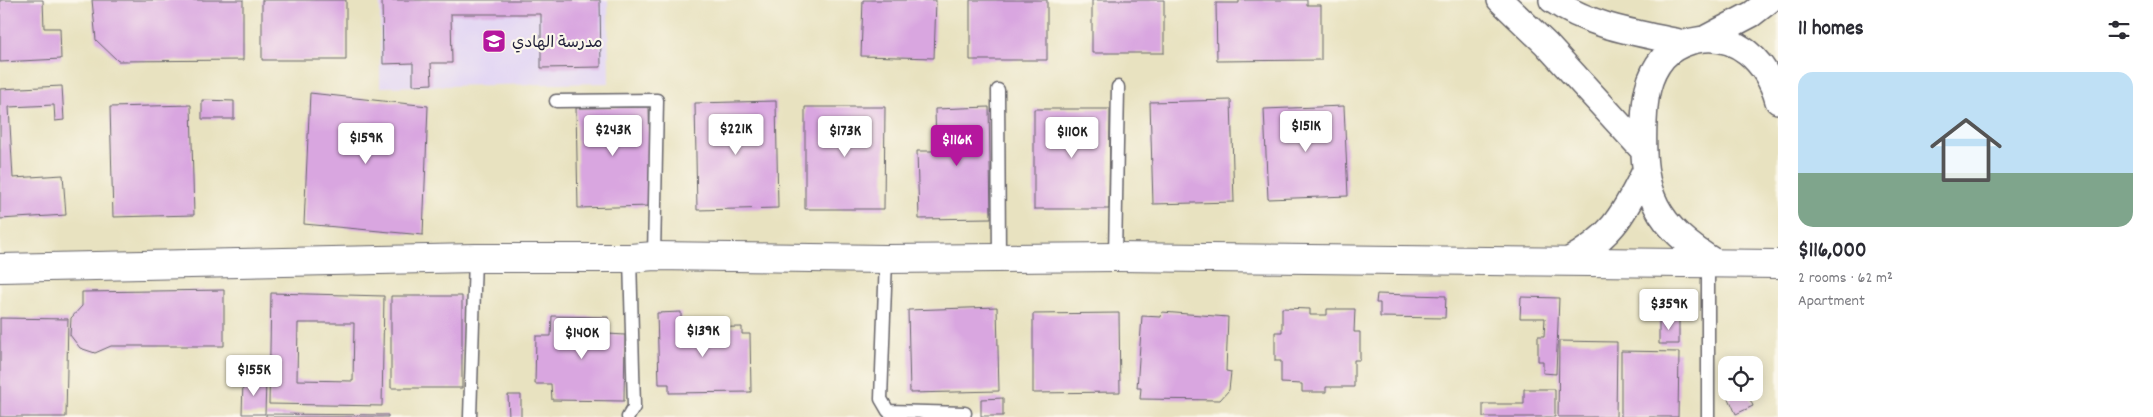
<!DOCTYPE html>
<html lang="en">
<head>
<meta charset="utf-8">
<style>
	:root { --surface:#fff; --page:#f2f2f3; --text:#2b2b33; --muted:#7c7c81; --line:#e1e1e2; --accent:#b5179e }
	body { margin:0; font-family:Dekko,"Playpen Sans Arabic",sans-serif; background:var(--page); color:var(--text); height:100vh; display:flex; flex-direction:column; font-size:19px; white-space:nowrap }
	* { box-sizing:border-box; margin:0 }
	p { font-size:16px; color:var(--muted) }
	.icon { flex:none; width:28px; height:28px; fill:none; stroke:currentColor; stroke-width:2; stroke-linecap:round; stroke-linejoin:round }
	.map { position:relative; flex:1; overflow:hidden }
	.drawer { display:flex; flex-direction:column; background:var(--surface); width:375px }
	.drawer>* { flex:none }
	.controls { position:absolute; left:1718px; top:356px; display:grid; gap:10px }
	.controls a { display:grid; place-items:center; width:45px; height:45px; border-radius:10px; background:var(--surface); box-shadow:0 2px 12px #0003; font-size:25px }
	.price { position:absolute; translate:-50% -42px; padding:0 11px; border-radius:5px; background:#fff; color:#222; font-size:16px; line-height:32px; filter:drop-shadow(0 1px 2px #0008) }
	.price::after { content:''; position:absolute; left:50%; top:30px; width:15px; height:11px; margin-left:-8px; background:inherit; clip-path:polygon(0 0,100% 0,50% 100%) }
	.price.current { background:var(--accent); color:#fff }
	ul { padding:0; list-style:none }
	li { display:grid; align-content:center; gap:10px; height:265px; padding:0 20px }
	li+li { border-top:1px solid var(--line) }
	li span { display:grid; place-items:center; height:155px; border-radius:15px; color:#555 }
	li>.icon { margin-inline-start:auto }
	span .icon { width:90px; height:90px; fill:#fffc; stroke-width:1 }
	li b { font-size:21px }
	h2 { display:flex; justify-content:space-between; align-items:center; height:60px; padding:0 20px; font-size:21px }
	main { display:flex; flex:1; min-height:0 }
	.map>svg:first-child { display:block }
	.built { fill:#e1d4f4 }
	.building { fill:#d9a6e0; fill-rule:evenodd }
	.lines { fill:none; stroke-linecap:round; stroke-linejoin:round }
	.service-casing { stroke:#67656a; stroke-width:15 }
	.minor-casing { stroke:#67656a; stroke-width:28 }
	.tertiary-casing { stroke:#67656a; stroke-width:30 }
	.service { stroke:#fff; stroke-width:12 }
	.minor { stroke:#fff; stroke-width:25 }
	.tertiary { stroke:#fff; stroke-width:28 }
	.labels { text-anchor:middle; stroke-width:4.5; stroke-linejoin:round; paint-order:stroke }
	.poi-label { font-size:16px; fill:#22223b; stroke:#fbf7ec; text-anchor:start }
</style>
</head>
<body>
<main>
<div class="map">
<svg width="1778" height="417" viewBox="0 0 1778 417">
	<rect width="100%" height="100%" fill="#fbf7ec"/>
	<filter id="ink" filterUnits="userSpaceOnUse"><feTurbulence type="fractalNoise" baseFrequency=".02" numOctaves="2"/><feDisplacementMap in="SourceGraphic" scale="10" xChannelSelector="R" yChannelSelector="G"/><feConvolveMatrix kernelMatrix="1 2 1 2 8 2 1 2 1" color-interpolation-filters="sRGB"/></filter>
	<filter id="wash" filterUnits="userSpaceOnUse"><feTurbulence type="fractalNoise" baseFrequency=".0096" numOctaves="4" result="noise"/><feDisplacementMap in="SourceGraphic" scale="20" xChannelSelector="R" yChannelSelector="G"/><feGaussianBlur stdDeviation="1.12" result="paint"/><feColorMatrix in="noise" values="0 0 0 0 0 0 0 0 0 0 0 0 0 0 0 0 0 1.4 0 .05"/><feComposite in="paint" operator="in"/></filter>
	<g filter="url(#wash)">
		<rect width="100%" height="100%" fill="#e8e2c0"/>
		<path class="built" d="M380,0H608L609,83L380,87Z"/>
		<g id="blocks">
			<path class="building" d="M0,0H43L44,28H60L61,59L0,62Z
				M92,0H243V60L118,61L96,40Z
				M262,0H346V60H262Z
				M382,0H600L601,67L541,68V14H451L452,63H431L432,84L413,85V63L383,64Z
				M863,0H936L934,58L861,56Z
				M970,0H1047V60H970Z
				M1092,0H1164V53H1092Z
				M1239,0H1307V5H1321V60L1217,61L1216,3H1239Z
				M62,86L64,120L55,121L54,105L9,107L13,178L63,175L66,215L0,219V89Z
				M310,93L428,106L423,235L304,224Z
				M202,100L234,101V119H202Z
				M1231,100L1234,202L1153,204L1150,102Z
				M776,101L778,208L697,210L695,103Z
				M191,105L194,215L113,217L110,107Z
				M1344,106L1348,196L1268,199L1264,109Z
				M649,107L651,206L578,208L576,108Z
				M805,107H885L884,209H805Z
				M989,107L991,218L919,219L917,151H936L935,109Z
				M1034,109H1110L1109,209H1034Z
				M224,290V346H111L95,353L80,348L70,335L71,318L82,306V292Z
				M271,293L384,296L382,406L269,404ZM298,323H354L353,381L297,380Z
				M1377,294L1446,296L1445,318L1380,317V303H1376Z
				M391,296H462V388H391Z
				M1521,297L1559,298L1556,374L1543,373V361H1538V336H1544L1545,318H1520Z
				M1642,301L1678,302V316L1642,315Z
				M997,307L999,391L910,393L908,310Z
				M1282,308L1310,309V315H1327V309H1355L1354,332H1360V360H1354V387H1326V392H1302V384L1281,383V361H1275V332H1282Z
				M681,312V328L742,327V334H750L751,392L669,393V384H659L657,313Z
				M1162,312L1228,317L1226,371L1231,372L1229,390L1220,400L1140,399L1141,388H1137L1142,316L1161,317Z
				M1119,313L1120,392L1033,393V314Z
				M552,316L608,317V334L625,335L624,401L552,400L551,384H535L536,336H551Z
				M0,318L68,319L66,417H0Z
				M1659,318H1679V344H1659Z
				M1559,341L1617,342L1616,417H1558Z
				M1621,351L1679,352L1678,417H1621Z
				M243,381H266L265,414H242Z
				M1726,383V392H1747L1753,406L1736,414L1723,385Z
				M1524,389H1555V417H1483V404H1524Z
				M508,395H521V417H509Z
				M1003,398V416H981V399Z
				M266,414L388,415V417H266Z"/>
		</g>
	</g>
	<g filter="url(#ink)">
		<use href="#blocks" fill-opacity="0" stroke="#67656a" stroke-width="1"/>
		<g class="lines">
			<g class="service-casing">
				<path id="service" d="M998,90L999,258
					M556,101L657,100L654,256
					M1115,257L1118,87
					M886,259L881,399L888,411L965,413
					M1708,264V417
					M470,417L475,258
					M628,417L634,407L630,258"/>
			</g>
			<g class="minor-casing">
				<path id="minor" d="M1500,0L1546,44L1643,150
					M1552,0C1591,27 1638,33 1684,43
					M1708,37L1752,14L1770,0
					M1566,262C1610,238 1622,218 1644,173
					M1718,264C1655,225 1641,195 1644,122C1645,99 1647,77 1663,58C1670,50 1682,44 1692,41C1736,30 1767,62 1778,101"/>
			</g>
			<g class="tertiary-casing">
				<path id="tertiary" d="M0,268L475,258H630L654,256L886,259L1115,257L1778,264"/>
			</g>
			<use href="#service" class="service"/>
			<use href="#minor" class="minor"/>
			<use href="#tertiary" class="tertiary"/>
		</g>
	</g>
	<defs>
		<g id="school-square" transform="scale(1.25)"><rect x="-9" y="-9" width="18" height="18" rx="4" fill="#b5179e" stroke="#fbf7ec"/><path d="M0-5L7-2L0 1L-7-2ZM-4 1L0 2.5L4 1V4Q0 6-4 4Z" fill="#fff"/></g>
	</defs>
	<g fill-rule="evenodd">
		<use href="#school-square" x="494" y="41"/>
	</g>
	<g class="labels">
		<g class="poi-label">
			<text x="512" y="47">مدرسة الهادي</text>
		</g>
	</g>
</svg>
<div class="controls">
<a><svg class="icon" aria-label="locate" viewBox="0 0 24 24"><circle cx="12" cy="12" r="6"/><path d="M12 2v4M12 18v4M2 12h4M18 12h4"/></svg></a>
</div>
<b class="price" style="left:1306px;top:153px">$151K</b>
<b class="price" style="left:736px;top:156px">$221K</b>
<b class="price" style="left:613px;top:157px">$243K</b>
<b class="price" style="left:845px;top:158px">$173K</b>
<b class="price" style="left:1072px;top:159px">$110K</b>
<b class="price" style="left:366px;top:165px">$159K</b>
<b class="price current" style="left:957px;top:167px">$116K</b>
<b class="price" style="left:1669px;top:331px">$359K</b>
<b class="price" style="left:703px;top:358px">$139K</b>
<b class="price" style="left:582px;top:360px">$140K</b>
<b class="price" style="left:254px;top:397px">$155K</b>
</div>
<section class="drawer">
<h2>11 homes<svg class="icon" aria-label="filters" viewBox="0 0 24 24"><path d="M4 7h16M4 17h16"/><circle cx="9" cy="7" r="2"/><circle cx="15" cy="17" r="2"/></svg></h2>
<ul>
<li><span style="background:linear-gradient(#bfe0f5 65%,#7fa58c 0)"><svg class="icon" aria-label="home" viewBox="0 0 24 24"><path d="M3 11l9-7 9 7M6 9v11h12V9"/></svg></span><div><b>$116,000</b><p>2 rooms · 62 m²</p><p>Apartment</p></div></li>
</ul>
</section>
</main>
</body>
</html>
